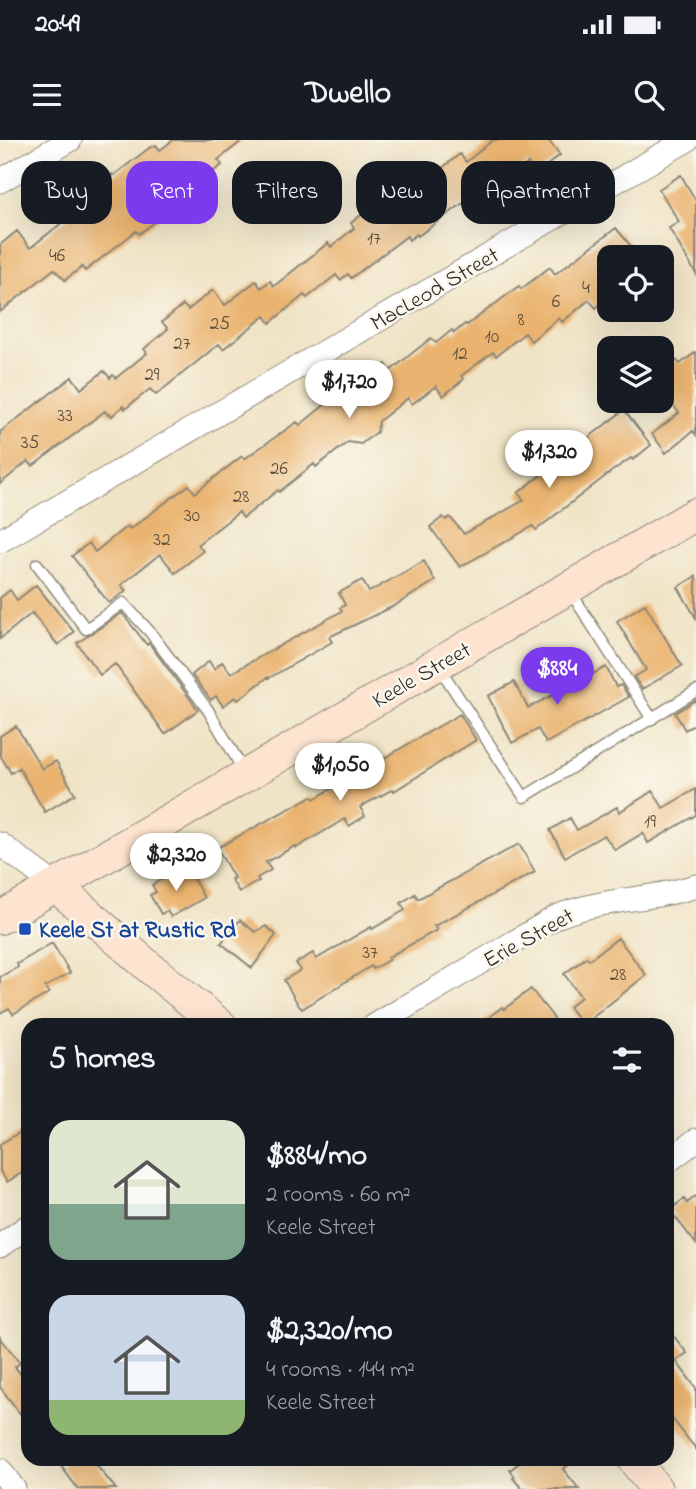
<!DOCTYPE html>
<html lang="en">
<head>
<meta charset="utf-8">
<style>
	:root { --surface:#171b24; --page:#20242c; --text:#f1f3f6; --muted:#9ea1a6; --accent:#7c3aed }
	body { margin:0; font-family:"Indie Flower",sans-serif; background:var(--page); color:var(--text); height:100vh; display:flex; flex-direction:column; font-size:26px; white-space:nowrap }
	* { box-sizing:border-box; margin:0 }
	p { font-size:23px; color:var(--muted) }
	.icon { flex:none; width:38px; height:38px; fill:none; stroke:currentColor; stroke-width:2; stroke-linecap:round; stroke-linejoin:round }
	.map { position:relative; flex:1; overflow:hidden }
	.panel { position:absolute; left:21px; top:878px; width:653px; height:448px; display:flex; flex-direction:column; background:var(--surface); border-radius:21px; box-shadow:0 7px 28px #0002 }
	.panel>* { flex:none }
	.banner { position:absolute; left:21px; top:21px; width:654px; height:63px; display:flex; gap:14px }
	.controls { position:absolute; left:597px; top:105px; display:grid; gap:14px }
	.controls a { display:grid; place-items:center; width:77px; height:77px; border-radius:14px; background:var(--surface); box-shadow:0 7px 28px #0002; font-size:35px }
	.price { position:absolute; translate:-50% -60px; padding:0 16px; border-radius:24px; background:#fff; color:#222; font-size:23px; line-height:46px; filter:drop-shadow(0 2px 4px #0008) }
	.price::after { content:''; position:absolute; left:50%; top:42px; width:21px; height:16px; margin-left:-10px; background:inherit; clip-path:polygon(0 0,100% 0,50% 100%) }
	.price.on { background:var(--accent); color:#fff }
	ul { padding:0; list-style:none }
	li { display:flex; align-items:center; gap:21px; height:175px; padding:0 28px }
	li span { display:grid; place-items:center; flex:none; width:196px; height:140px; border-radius:21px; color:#555 }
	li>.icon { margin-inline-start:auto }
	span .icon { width:84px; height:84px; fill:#fffc; stroke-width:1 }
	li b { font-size:30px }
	h2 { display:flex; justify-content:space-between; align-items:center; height:84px; padding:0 28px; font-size:30px }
	.tag { padding:0 24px; border-radius:21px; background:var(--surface); box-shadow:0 7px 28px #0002; font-size:24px; line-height:63px }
	.tag.on { background:var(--accent); color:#fff }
	.status { display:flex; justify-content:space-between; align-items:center; height:49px; padding:0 35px; background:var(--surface); direction:ltr }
	.status svg { height:19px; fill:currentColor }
	header { display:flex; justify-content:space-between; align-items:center; height:91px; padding:0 28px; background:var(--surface); font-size:32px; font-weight:800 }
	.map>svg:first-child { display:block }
	.building { fill:#eab470 }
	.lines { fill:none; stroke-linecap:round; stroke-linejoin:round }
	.lane-casing { stroke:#8e8878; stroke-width:13 }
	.street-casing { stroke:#8e8878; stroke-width:25 }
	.secondary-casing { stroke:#8e8878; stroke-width:34 }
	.lane { stroke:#fff; stroke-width:10 }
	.street { stroke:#fff; stroke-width:23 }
	.secondary { stroke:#fde4d0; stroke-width:32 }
	.transit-dot { fill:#1a4fb4; stroke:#fbf7ec; stroke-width:2.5 }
	.labels { text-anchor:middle; stroke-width:5; stroke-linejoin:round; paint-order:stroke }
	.number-label { font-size:19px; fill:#5b4d3c }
	.street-label { font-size:23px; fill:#2b2b2b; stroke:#fbf7ec }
	.transit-label { font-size:23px; font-weight:bold; fill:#164399; stroke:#fbf7ec; text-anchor:start }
</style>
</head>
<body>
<div class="status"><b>20:49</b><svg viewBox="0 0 49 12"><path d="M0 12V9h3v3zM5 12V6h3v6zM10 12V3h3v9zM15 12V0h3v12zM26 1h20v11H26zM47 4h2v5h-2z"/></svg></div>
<header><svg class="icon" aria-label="menu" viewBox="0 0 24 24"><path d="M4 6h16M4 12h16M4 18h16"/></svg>Dwello<svg class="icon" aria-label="search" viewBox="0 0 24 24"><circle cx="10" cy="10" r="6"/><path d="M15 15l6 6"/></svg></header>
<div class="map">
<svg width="696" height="1349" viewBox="0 0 696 1349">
	<rect width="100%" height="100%" fill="#fbf7ec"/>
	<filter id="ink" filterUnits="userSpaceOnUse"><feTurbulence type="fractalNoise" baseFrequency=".0143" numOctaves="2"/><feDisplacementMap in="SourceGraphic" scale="14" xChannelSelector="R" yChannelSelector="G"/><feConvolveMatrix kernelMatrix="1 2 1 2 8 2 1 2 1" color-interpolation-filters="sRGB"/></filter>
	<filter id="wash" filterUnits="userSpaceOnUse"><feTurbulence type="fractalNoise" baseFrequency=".00686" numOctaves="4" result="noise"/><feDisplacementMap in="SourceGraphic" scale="28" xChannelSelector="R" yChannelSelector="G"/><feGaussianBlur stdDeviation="1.57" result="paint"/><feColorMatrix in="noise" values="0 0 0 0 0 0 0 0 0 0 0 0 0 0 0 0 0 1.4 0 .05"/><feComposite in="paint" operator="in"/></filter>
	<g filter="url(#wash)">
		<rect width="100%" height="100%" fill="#f0e4c6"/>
		<g id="blocks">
			<path class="building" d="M173,0H243L218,20L222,25L203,39L199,34L159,66L165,74L139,94L136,91L85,131L82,127L65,140L54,129L0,172V105L17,91L30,108L68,78L65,75L99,48L97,45L112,34L113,36L149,8L156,5L160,10Z
				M493,0H548L560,15L536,34L528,23L500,46L497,42L469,64L466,61L418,96L417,94L409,100L407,96L351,138L348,134L340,140L336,135L307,158L304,155L270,183L265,176L223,209L219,204L156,255L150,249L125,269L123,266L112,276L110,274L108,275L105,271L33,326L28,321L0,344V292L72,237L81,249L104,231L110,238L113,235L116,238L147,213L144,209L168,189L162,182L183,165L188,170L213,150L225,165L256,141L261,148L270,141L274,146L328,103L331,107L354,88L351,83L370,68L376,76L429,32L432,36L460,14L466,22Z
				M681,35L696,61V134L669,88L679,82L659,49Z
				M616,88L640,117H609V157L596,168L589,160L562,182L559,178L531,201L525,193L496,216L493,212L461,236L464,239L443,256L436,246L412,264L408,258L379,281L377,292L361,304L348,302L316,327L314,324L279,352L278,350L243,378L239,372L198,404L203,411L175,433L160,414L121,445L126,451L109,463L72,416L89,403L95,412L127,386L130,389L189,345L195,353L242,316L244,319L297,282L300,285L338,254L341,259L386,224L390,231L431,198L436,203L452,190L454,193L465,184L467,185L519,146L521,149L550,127L555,134Z
				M696,212V295L693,291L666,313L652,294L679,273L662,251V232L676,220L680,224Z
				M624,270L651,305L633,320L631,318L612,331L536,390L533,386L460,427L430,387L443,377L446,380L450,377L464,394L524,360L518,353Z
				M424,421L435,441L394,466L329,497L332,502L269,538L268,537L238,560L235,557L223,566L216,556L211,560L192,535L209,521L214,529L222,522L231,533L342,471L340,468L345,465L339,453L362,440L369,452Z
				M696,436V478L678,447Z
				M36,445L74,492L58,505L32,473L0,499V458L10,450L17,460Z
				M645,464L682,526L642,549L634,537L646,530L617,481Z
				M122,473L147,505L149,503L198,570L165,594L115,524L100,535L77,503Z
				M606,527L616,547L621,545L629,557L546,603L538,589L512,603L488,556L514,542L528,568Z
				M696,560V584L685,590L675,573Z
				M460,574L476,600L394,651L393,649L360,667L365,676L349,686L345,679L296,708L295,706L266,722L271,730L257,738L259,741L239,752L231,739L234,738L217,708L312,656L314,659Z
				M16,586L42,629L56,621L75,654L45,672L19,628L11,633L0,615V596Z
				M696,649V675L648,703L643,693L615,710L604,695L565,717L550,690L570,678L577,690L617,667L619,672L653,651L663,668Z
				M519,704L535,732L434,786L437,790L388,817L390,819L373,829L371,826L302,869L299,866L284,840L301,830L296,823L313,813L316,819L371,787L372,789L405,770L401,763L415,754L418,759Z
				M186,726L204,758L171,777L167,771L161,774L150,755L156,752L152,745Z
				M240,780L255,792L266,786L276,795L252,828L221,803Z
				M618,798L646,835L583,885L569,867L581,857L564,834L587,817L589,820Z
				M52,803L70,833L45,847L49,853L13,874L9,868L0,873V837L18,827L17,824Z
				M531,849L560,886H478L502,867L504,869Z
				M22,991L28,1001V1029L7,1042L0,1031V1004Z
				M696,1056V1104L670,1070L684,1059L687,1063Z
				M667,1188L687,1213L676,1221L696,1248V1309L667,1272Z
				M0,1197L20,1223L15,1227L28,1243V1284L0,1247Z
				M70,1320H92L116,1349H78L61,1326Z
				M523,1320H575L563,1329L579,1349H522L513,1338L515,1337L510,1330Z"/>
		</g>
	</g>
	<g filter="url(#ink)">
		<use href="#blocks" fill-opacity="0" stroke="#8e8878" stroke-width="2"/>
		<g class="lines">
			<g class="lane-casing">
				<path id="lane" d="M37,424L86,489L123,463L150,492L208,570L245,633
					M570,451L652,579
					M439,527L524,657L696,551"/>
			</g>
			<g class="street-casing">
				<path id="street" d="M0,41L70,0
					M0,401L687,0
					M0,704L56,746
					M374,886L556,777C601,758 650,761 696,746
					M667,1022L696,1000
					M0,1106L28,1086
					M0,1330L14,1349"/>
			</g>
			<g class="secondary-casing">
				<path id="secondary" d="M56,746L149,827L221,886
					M0,778L696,374
					M634,1320L656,1349"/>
			</g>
			<use href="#lane" class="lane"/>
			<use href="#street" class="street"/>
			<use href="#secondary" class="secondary"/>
		</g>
	</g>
	<rect class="transit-dot" x="18" y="782" width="14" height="14" rx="3.5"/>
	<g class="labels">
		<g class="number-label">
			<text x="374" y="104">17</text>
			<text x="57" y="121">46</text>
			<text x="586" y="153">4</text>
			<text x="556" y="167">6</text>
			<text x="521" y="185">8</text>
			<text x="220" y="189">25</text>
			<text x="492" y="202">10</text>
			<text x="182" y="209">27</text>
			<text x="460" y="219">12</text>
			<text x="152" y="240">29</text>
			<text x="65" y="281">33</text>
			<text x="30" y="308">35</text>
			<text x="279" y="334">26</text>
			<text x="241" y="362">28</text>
			<text x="192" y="381">30</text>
			<text x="162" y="405">32</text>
			<text x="650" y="687">19</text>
			<text x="370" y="818">37</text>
			<text x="618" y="840">28</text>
		</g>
		<g class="street-label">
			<text transform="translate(434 148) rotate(-30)" y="8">MacLeod Street</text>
			<text transform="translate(421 534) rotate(-30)" y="8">Keele Street</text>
			<text transform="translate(528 797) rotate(-29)" y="8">Erie Street</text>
		</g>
		<g class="transit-label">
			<text x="39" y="797">Keele St at Rustic Rd</text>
		</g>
	</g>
</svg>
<div class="controls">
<a><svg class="icon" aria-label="locate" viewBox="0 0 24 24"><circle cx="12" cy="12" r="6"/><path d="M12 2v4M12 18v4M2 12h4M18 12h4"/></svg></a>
<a><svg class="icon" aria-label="layers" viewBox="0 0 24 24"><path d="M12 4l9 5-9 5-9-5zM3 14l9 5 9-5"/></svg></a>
</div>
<b class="price" style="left:349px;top:280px">$1,720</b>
<b class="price" style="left:549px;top:350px">$1,320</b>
<b class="price on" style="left:557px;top:567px">$884</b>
<b class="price" style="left:340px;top:663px">$1,050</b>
<b class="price" style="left:176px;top:753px">$2,320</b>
<div class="banner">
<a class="tag">Buy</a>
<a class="tag on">Rent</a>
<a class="tag">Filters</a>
<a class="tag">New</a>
<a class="tag">Apartment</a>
</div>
<section class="panel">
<h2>5 homes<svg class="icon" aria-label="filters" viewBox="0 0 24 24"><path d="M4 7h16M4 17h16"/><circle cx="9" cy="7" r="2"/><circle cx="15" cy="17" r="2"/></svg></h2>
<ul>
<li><span style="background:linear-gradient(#dfe7d0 60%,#7fa58c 0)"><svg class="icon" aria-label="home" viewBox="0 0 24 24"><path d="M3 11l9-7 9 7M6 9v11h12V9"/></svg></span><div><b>$884/mo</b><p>2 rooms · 60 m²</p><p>Keele Street</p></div></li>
<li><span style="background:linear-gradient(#c9d6e8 75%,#8fb573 0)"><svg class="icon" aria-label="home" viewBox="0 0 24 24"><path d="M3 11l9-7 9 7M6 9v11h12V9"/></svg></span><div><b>$2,320/mo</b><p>4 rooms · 144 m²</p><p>Keele Street</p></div></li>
</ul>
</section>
</div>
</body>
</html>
